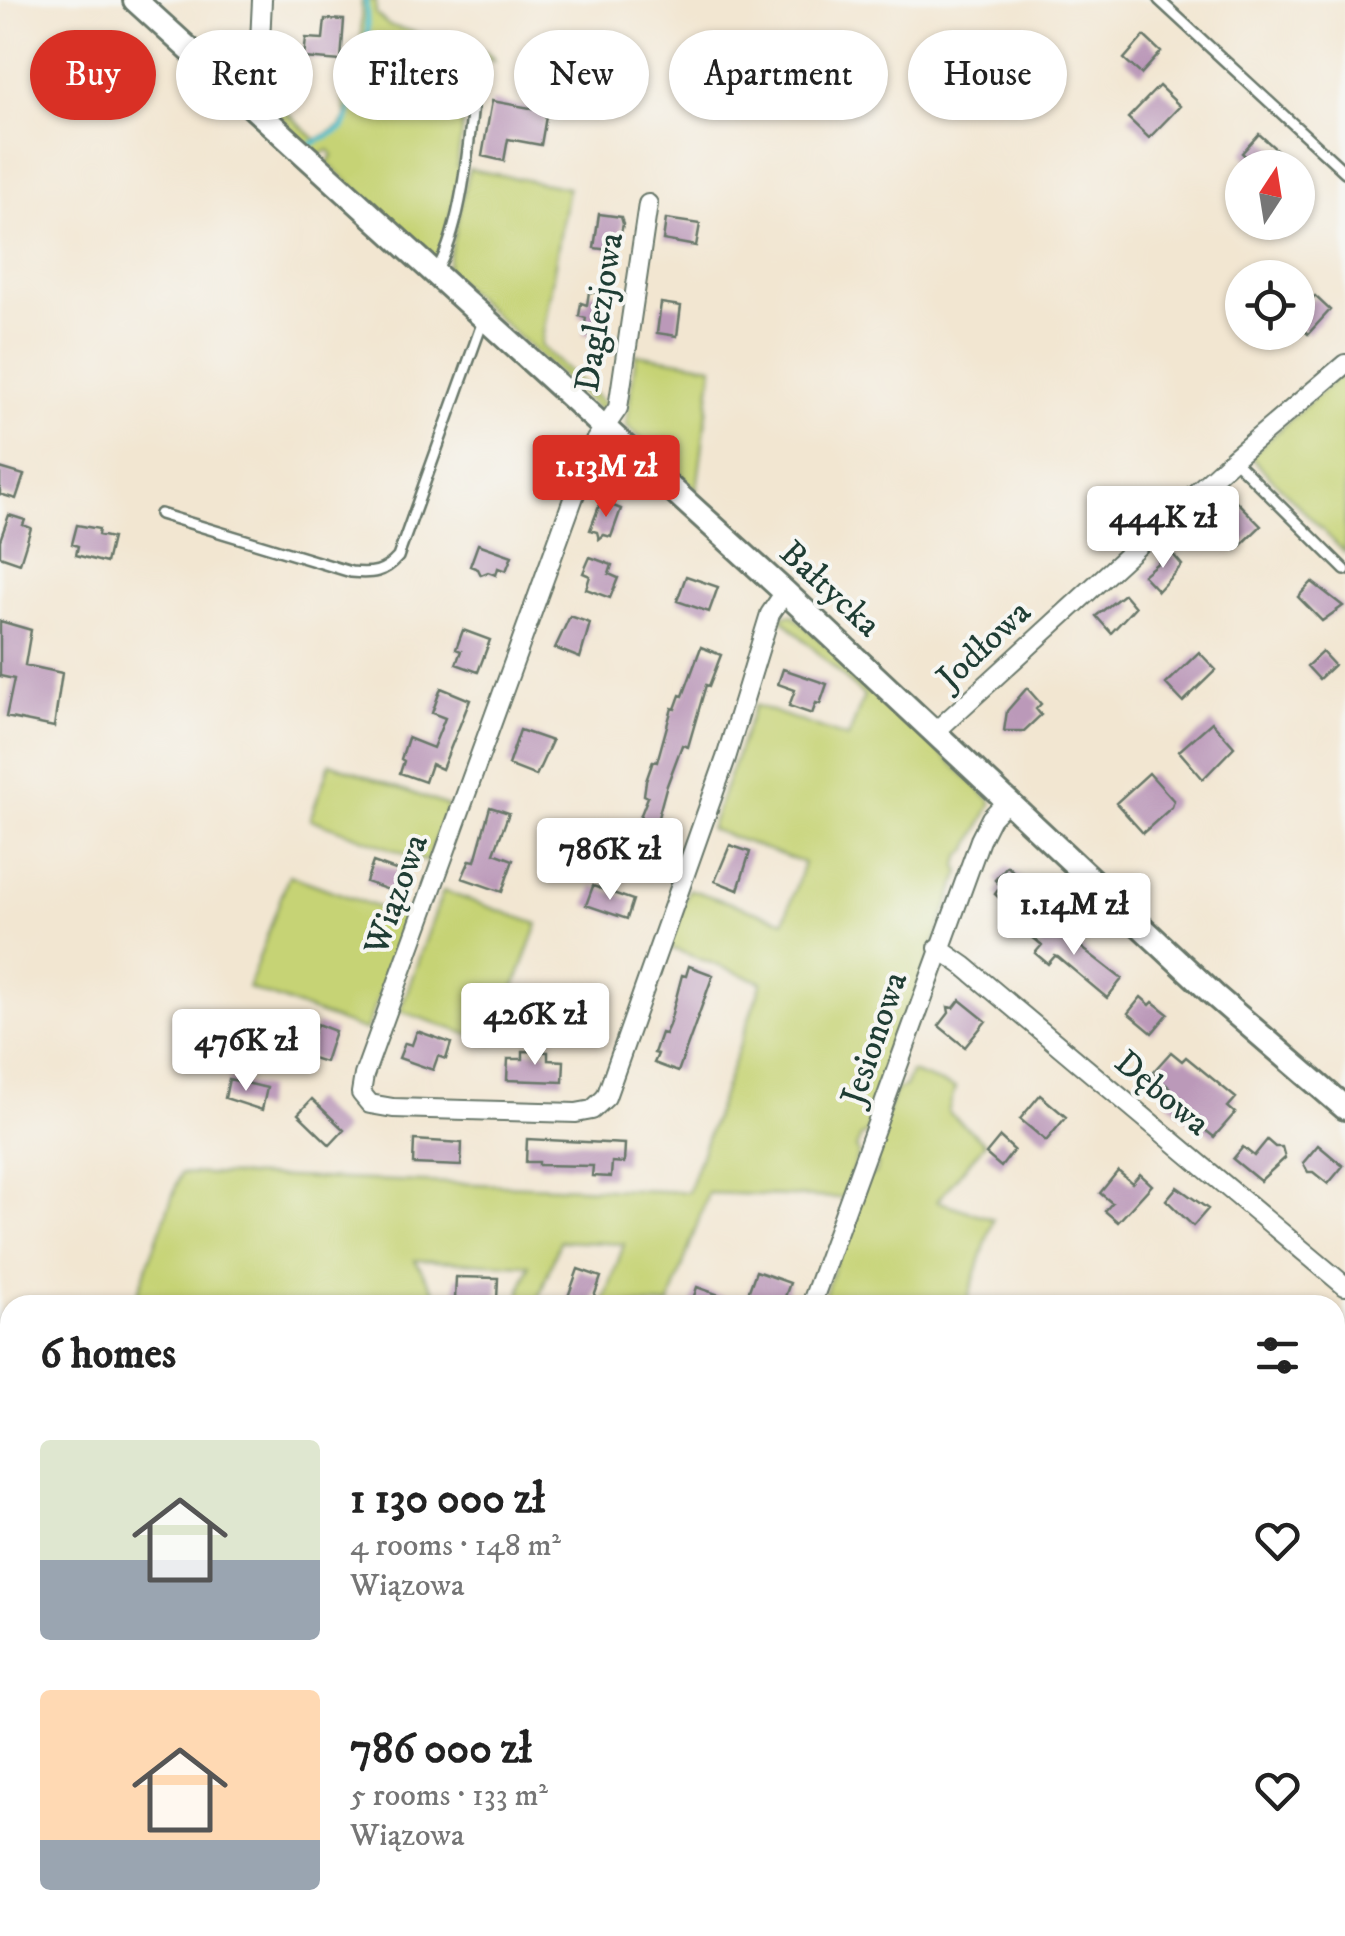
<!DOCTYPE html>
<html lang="en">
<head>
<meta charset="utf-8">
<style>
	:root { --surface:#fff; --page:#f6f6f6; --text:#222; --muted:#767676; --accent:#d93025 }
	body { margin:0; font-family:"IM FELL DW Pica",serif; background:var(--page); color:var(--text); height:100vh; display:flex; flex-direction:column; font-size:38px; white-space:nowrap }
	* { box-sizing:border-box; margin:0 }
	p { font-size:32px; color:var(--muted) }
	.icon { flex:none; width:55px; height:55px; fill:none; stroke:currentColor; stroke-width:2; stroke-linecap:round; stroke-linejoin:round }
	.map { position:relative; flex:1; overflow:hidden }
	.details { position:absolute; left:0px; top:1295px; width:1345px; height:642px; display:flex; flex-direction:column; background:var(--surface); border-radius:30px 30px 0 0; box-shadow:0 2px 8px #0004 }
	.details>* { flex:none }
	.hud { position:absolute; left:30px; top:30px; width:1285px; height:90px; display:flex; gap:20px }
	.needle { width:65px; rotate:12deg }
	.fabs { position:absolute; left:1225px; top:150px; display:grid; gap:20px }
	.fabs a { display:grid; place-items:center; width:90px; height:90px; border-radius:50%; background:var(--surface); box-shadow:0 2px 8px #0004; font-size:50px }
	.price { position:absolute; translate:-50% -85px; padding:0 22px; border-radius:10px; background:#fff; color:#222; font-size:32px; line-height:65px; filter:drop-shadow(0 2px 5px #0008) }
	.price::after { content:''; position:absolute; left:50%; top:60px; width:30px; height:22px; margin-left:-15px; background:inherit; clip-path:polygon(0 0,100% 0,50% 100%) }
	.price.active { background:var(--accent); color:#fff }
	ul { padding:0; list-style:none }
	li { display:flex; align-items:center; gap:30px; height:250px; padding:0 40px }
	li span { display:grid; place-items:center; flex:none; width:280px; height:200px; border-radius:10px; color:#555 }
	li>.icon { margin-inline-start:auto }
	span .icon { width:120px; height:120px; fill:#fffc; stroke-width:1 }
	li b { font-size:42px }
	h2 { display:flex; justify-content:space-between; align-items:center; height:120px; padding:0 40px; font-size:42px }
	.pill { padding:0 35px; border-radius:45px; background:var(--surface); box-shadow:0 2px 8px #0004; font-size:35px; line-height:90px }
	.pill.active { background:var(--accent); color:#fff }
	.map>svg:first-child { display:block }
	.green { fill:#c6d375; stroke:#728854; stroke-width:2.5 }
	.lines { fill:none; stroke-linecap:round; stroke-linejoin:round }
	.stream { stroke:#54c0cf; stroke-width:5 }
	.building { fill:#bb99b9 }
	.service-casing { stroke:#69786b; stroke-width:14 }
	.minor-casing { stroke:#69786b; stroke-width:22 }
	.tertiary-casing { stroke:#69786b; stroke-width:28 }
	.service { stroke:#fff; stroke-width:9 }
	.minor { stroke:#fff; stroke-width:18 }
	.tertiary { stroke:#fff; stroke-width:22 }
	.labels { text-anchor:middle; stroke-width:8; stroke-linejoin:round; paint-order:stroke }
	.street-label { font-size:35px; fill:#1f3d34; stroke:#f6f6f2 }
</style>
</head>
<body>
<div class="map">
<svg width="1345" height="1936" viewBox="0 0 1345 1936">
	<rect width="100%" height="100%" fill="#f6f6f2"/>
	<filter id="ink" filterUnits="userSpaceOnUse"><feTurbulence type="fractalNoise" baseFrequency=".01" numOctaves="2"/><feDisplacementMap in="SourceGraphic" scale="20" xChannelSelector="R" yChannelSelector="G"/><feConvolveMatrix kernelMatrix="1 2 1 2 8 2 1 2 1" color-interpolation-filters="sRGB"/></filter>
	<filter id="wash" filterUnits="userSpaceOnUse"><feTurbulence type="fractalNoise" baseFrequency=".0048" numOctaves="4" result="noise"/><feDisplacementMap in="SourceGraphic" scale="40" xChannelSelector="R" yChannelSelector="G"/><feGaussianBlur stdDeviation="2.25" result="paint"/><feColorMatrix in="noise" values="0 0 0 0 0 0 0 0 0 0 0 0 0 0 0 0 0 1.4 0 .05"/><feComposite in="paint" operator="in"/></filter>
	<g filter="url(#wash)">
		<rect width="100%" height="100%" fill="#f2e6d1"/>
		<path class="green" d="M362,0H376V14L388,25L488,53L495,61L471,57L457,166L462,167L441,254L434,258L327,163L333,155L329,150L318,156L262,100L261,89L316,140L341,126L346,117L343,98C370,54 358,46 362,0Z
			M469,169L568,188L541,346L610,409L602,413L446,271Z
			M636,354L713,366L697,490L626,425Z
			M1345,370V553L1250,456Z
			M786,615H793L991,800V805L968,850L961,855L957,867L960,872L866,1134L861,1136L856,1148L859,1153L843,1198L708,1193L669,1305H603L624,1244L560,1241L536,1305H516L529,1265L415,1260L443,1305H133L181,1173L688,1192L762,982L668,947L689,889L784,921L804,863L710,829L755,705L848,738L864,696L781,618Z
			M330,763L448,806L427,862L310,819Z
			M289,875L407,918L366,1031L248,988Z
			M443,891L538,924L494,1043L400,1011Z
			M911,1072L955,1088L948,1112L985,1143L937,1201L993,1219L966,1305H821L865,1176L875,1174L878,1165L871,1158L895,1090L905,1087Z
			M0,1809L10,1811V1905L0,1898Z
			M39,1928H315L322,1936H50Z"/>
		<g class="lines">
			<path class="stream" d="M310,145L343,128L348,118L368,51L366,0"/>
		</g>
		<g id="blocks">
			<path class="building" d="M325,19L344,20L341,61L304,58L306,38L323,39Z
				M1144,36L1161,52L1141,74L1124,59Z
				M1159,86L1180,106L1149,138L1128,118Z
				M492,101L547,111L541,145L508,139L504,161L482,156Z
				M1259,134L1285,157L1275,168H1258L1242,153Z
				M599,214L621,217L623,224L617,251L594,248Z
				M666,219L700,224L696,246L663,240Z
				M589,292L611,295L605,337L583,334L586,318L579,316L581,303L587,305Z
				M1315,296L1330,310L1308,334L1298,325V315Z
				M661,303L681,306L677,336L657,333Z
				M0,468L24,475L16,499L0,494Z
				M1230,495L1261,526L1236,550L1213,526L1220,519L1213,511Z
				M601,501L621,509L611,537L604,535L599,539L597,532L590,530Z
				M9,515L25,520L23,525L31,528L20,563L0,556V540Z
				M77,525L99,529L98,535L112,538L106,563L76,555L78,546L72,544Z
				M478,544L512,556L506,571L498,568L496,575L488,572L481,575L478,569L470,566Z
				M1171,552L1182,565L1158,591L1143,575Z
				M590,557L612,565L609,574L618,578L610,598L586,589L590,576L583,573Z
				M686,576L718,587L709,612L677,601Z
				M1312,582L1343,606L1322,621L1298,597Z
				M1124,594L1135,607L1111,633L1096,616Z
				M570,616L590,623L580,658L555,648Z
				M0,621L31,630L25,665L62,673L54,727L6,717L14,679L0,676Z
				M463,630L490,640L478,672L456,664L461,651L456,649Z
				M701,647L721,655L709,686L706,685L688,747L682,745L666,788L648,854L628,847L648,797L644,795L646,781L653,761L657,762L672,708L675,709L680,695L683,696Z
				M1199,652L1216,670L1183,702L1166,684Z
				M1322,652L1334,665L1319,679L1307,666Z
				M783,669L827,684L820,704L816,703L812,714L789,706L795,690L778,684Z
				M441,688L470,700L442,769L431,764L425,782L400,773L404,761L401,759L408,738L433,748L445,718L432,713Z
				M1027,688L1041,704L1036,709L1041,715L1024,731H1004L1007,711Z
				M1212,722L1234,747L1203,779L1179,751Z
				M520,730L552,741L536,776L508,765Z
				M1149,773L1174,801L1172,807L1143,833L1116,803Z
				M490,807L509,813L494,853L513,860L502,892L462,878L470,860L475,861Z
				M730,845L750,852L738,890L715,881Z
				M373,862L407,874L400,894L366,882Z
				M1007,866L1036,891L1016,914L995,894L1001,886L995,880Z
				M593,886L633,900L627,919L586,905Z
				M1045,919L1122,979L1107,998L1058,957L1055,956L1048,964L1035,953L1042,945L1031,936L1035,930V924H1041Z
				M689,966L713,975L678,1072L654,1063L658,1054L654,1053L661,1033L665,1034L669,1025L682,975L686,976Z
				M1141,997L1150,1005L1153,1002L1168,1014L1152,1033L1128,1013Z
				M960,1000L986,1021L965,1047L939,1026L949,1013L948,1007L954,1008Z
				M317,1024L335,1031L325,1062L306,1056Z
				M417,1031L451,1043L446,1059L438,1056L433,1070L399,1058L405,1043L412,1045Z
				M523,1051L548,1052V1060L564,1061L563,1082L507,1080L508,1059H523Z
				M1171,1052L1182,1061L1186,1057L1236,1098L1228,1107L1235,1113L1214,1137L1199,1125L1196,1128L1163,1097L1170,1088L1152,1073Z
				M229,1079L267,1088L262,1110L225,1098Z
				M1040,1095L1066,1117L1046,1141L1020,1119Z
				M312,1099L344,1130L330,1145L298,1114Z
				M1000,1137L1014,1150L1001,1167L986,1154Z
				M527,1139L625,1144L624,1163L612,1162L611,1177L592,1176L593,1166L539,1165V1162H526Z
				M414,1140L462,1143L461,1166L413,1164Z
				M1267,1140L1275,1147H1282L1285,1158L1260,1181L1233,1159L1243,1147L1254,1156Z
				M1318,1145L1343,1166L1328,1184L1313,1172H1308L1303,1163Z
				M1118,1171L1132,1183L1140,1174L1152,1185L1118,1222L1105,1211L1112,1203L1100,1193Z
				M1177,1187L1208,1209L1193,1226L1166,1200Z
				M578,1269L601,1277L591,1305H565Z
				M756,1271L790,1283L782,1305L747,1296Z
				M456,1277L498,1278L497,1300L455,1299Z
				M697,1287L741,1303L740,1305H691Z"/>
		</g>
	</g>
	<g filter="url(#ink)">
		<use href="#blocks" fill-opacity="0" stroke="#69786b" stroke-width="2.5"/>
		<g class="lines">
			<g class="service-casing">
				<path id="service" d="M1159,0L1345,172
					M436,271C465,226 471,118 477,63
					M1233,459L1345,570
					M160,514L351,572C372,574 384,573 398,557L483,321
					M380,1928L384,1936
					M639,1928L642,1936"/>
			</g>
			<g class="minor-casing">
				<path id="minor" d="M245,100L258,83L262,0
					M648,204L618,408L593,444L364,1075L361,1093L370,1104L393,1108L576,1113L592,1110L606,1097L726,758L770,614L785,592
					M935,732L1233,459L1345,364
					M938,948L964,966L1345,1286
					M811,1305L980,840L991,818L1008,800
					M0,1698L10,1700
					M1335,1871L1345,1873"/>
			</g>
			<g class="tertiary-casing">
				<path id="tertiary" d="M135,0L785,592L1214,995L1345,1108"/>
			</g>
			<use href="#service" class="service"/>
			<use href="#minor" class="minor"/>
			<use href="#tertiary" class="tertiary"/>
		</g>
	</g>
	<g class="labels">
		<g class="street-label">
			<text transform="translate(598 312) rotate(-81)" y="12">Daglezjowa</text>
			<text transform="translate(831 588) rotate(43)" y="12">Bałtycka</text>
			<text transform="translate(983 644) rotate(-43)" y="12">Jodłowa</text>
			<text transform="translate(395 894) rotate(-70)" y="12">Wiązowa</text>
			<text transform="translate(873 1038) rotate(-71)" y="12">Jesionowa</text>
			<text transform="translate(1163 1092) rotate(40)" y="12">Dębowa</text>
		</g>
	</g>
</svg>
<div class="fabs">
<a><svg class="needle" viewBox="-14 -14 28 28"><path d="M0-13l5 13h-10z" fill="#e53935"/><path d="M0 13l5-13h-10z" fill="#767676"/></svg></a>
<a><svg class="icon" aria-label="locate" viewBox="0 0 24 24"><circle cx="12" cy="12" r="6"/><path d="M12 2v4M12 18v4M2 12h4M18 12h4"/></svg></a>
</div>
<b class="price active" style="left:606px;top:520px">1.13M zł</b>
<b class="price" style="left:1163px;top:571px">444K zł</b>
<b class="price" style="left:610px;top:903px">786K zł</b>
<b class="price" style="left:1074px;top:958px">1.14M zł</b>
<b class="price" style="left:535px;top:1068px">426K zł</b>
<b class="price" style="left:246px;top:1094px">476K zł</b>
<div class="hud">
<a class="pill active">Buy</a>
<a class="pill">Rent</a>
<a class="pill">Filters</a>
<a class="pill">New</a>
<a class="pill">Apartment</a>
<a class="pill">House</a>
</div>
<section class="details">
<h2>6 homes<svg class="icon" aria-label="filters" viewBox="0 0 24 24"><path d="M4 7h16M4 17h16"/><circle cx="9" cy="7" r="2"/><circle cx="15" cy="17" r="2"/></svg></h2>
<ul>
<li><span style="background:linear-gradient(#dfe7d0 60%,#9aa5b1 0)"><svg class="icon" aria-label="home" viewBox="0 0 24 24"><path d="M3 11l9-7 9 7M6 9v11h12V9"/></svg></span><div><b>1 130 000 zł</b><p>4 rooms · 148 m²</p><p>Wiązowa</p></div><svg class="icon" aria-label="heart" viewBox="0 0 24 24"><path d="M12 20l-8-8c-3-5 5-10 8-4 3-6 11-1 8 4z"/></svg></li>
<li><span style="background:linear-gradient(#ffd9b3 75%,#9aa5b1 0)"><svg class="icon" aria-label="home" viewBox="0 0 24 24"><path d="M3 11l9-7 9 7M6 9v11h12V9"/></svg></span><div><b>786 000 zł</b><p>5 rooms · 133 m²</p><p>Wiązowa</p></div><svg class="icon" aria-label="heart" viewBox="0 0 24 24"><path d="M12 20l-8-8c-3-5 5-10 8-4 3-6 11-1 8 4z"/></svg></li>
</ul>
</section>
</div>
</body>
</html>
